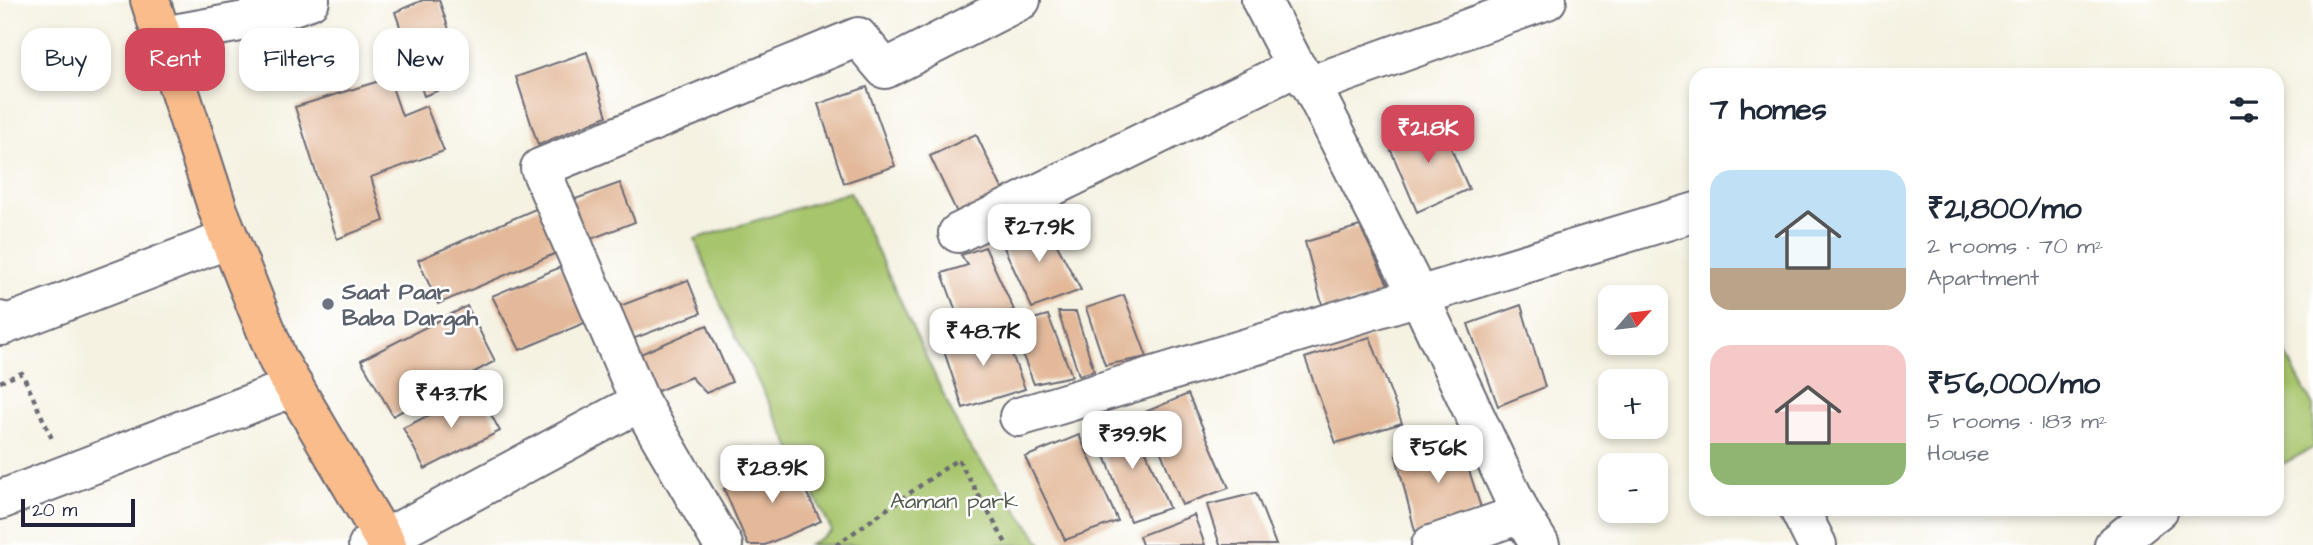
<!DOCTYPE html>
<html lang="en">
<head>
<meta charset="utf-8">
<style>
	:root { --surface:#fff; --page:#f2f2f3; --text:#1f2937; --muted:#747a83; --accent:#d1495b }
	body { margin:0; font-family:"Architects Daughter",sans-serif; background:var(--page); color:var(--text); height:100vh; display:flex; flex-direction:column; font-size:26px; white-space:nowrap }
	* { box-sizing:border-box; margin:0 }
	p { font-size:23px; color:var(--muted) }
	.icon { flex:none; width:38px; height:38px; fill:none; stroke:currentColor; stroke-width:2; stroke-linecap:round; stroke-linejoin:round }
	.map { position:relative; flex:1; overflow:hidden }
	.side { position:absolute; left:1689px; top:68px; width:595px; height:448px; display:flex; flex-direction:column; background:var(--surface); border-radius:21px; box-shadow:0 4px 10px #0003 }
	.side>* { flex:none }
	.top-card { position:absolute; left:21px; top:28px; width:665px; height:63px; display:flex; gap:14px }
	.needle { width:46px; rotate:62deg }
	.fabs { position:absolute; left:1598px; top:285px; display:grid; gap:14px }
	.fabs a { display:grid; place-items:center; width:70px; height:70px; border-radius:14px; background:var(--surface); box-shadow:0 4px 10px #0003; font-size:35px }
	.scale { position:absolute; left:21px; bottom:18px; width:114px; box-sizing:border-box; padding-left:7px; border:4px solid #22223b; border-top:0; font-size:19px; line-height:24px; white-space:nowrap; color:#22223b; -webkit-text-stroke:5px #fff; paint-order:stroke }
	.price { position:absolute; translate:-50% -60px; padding:0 16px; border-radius:14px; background:#fff; color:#222; font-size:23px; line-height:46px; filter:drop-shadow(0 2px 4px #0008) }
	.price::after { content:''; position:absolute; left:50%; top:42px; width:21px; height:16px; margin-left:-10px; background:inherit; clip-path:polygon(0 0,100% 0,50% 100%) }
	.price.selected { background:var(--accent); color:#fff }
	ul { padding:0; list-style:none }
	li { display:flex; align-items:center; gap:21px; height:175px; padding:0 21px }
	li span { display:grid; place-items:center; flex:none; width:196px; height:140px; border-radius:21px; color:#555 }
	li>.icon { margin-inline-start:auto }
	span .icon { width:84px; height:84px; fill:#fffc; stroke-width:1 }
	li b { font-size:30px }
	h2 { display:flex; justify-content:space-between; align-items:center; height:84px; padding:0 21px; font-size:30px }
	.tag { padding:0 24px; border-radius:21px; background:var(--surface); box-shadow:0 4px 10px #0003; font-size:24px; line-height:63px }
	.tag.selected { background:var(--accent); color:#fff }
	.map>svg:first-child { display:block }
	.green { fill:#a7c56c; stroke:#647454; stroke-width:2 }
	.building { fill:#e3b99a }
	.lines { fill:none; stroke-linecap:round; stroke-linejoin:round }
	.minor-casing { stroke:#6c6b75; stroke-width:42 }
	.major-casing { stroke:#6c6b75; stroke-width:42 }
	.path { stroke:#6c6b75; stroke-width:4.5; stroke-dasharray:5 5; stroke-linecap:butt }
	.minor { stroke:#fff; stroke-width:38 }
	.major { stroke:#fabc8b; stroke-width:38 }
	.worship-dot { fill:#6b7280; stroke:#fff; stroke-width:2.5 }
	.labels { text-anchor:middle; stroke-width:5; stroke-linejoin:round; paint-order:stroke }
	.worship-label { font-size:23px; font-weight:bold; fill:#5b616d; stroke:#fff; text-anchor:start }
	.park-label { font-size:23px; fill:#515b4c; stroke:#fff }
</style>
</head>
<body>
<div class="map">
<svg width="2313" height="545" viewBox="0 0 2313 545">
	<rect width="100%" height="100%" fill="#fff"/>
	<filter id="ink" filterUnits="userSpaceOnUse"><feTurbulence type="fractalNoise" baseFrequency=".0143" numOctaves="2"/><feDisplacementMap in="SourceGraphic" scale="14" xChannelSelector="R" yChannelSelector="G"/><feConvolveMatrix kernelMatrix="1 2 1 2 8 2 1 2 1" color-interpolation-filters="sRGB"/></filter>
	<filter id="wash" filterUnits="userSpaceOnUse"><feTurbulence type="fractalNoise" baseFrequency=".00686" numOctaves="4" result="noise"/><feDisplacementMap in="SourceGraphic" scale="28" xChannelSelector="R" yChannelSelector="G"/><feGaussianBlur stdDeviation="1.57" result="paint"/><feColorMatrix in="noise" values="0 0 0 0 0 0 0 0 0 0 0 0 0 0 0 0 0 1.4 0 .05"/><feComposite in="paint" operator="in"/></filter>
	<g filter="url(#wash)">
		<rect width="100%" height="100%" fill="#f5f2e2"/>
		<path class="green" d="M850,192L964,439L1043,545H809L832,531L723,310L695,239Z
			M2277,337L2313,406V448L2277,467Z"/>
		<g id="blocks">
			<path class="building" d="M423,0H439L466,80L424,96L395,12Z
				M587,52L607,116L538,145L516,77Z
				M389,78L402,116L426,106L444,151L371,177L384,221L337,239L295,107Z
				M867,87L895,166L844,183L818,104Z
				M1438,119L1469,189L1417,212L1387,141Z
				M976,134L1006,197L960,219L930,156Z
				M620,183L635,222L583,242L567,202Z
				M540,207L559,252L438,304L418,260Z
				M1043,219L1081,290L1032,308L1000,239Z
				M1360,226L1391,291L1324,311L1305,242Z
				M985,247L1014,310L961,325L942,273L968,265L961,255Z
				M563,266L589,321L520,350L492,296Z
				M688,280L701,313L630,340L617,307Z
				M1124,295L1147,357L1105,365L1086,308Z
				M1521,305L1545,387L1498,406L1468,324Z
				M467,306L495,361L393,416L361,360Z
				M1058,312H1076L1094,371L1079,375Z
				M1048,315L1072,376L1034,384L1011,325Z
				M707,325L732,382L706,393L691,377L653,393L636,356Z
				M1003,330L1025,389L963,408L942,345Z
				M1370,337L1402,423L1336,443L1305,358Z
				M478,391L500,431L425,469L403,428Z
				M1188,394L1229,488L1182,505L1145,412Z
				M1133,420L1169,508L1130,521L1097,435Z
				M1079,435L1118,521L1065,540L1025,457Z
				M1458,436L1482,511L1416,535L1396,456Z
				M789,459L821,521L765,545H748L724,489Z
				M1256,493L1276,545H1220L1207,505Z
				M1194,515L1205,545H1142L1139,536Z"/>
		</g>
	</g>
	<g filter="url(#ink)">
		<use href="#blocks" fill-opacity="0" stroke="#6c6b75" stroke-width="2"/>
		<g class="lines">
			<g class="minor-casing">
				<path id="minor" d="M1261,0L1296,67L1311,85L1426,311L1521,514L1540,545
					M163,36L251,20L310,0
					M1311,85L1547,0
					M958,233L1296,67
					M0,321L2,326L229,239
					M1019,417L1696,212
					M0,500L294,387
					M1799,509L1817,545
					M368,545L384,539L640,402
					M723,545L640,402L540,168L858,37L885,69L1021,0
					M1431,545L1521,514
					M2114,545L2159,509"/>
			</g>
			<g class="major-casing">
				<path id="major" d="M150,0L218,210L278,360L387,545"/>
			</g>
			<path class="path" d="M0,382L22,373L53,441
				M836,545L958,459L1007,545"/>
			<use href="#minor" class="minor"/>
			<use href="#major" class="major"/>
		</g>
	</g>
	<circle class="worship-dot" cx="328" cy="304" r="7"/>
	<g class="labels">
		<g class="worship-label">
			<text x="342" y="299">Saat Paar<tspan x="342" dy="26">Baba Dargah</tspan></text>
		</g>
		<g class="park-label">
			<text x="954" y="508">Aaman park</text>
		</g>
	</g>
</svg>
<div class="fabs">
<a><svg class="needle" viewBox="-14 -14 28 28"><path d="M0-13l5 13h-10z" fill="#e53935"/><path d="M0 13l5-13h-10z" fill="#747a83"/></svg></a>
<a>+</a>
<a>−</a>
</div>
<div class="scale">20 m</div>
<b class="price selected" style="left:1428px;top:165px">₹21.8K</b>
<b class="price" style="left:1039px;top:264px">₹27.9K</b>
<b class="price" style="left:983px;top:368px">₹48.7K</b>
<b class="price" style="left:451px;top:430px">₹43.7K</b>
<b class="price" style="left:1132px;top:471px">₹39.9K</b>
<b class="price" style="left:1438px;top:485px">₹56K</b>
<b class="price" style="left:772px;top:505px">₹28.9K</b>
<div class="top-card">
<a class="tag">Buy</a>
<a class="tag selected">Rent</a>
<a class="tag">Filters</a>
<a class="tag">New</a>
</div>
<section class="side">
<h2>7 homes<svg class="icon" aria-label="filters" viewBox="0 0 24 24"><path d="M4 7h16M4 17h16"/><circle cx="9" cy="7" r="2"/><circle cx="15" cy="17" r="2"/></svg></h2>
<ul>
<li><span style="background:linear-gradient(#bfe0f5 70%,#b9a48a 0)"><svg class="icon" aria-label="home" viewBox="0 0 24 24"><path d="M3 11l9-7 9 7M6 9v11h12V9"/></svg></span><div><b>₹21,800/mo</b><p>2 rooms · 70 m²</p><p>Apartment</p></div></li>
<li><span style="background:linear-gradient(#f6c9c9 70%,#8fb573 0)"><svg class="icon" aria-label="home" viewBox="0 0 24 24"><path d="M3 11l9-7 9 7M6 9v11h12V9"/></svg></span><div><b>₹56,000/mo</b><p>5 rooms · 183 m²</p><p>House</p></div></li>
</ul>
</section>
</div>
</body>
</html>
